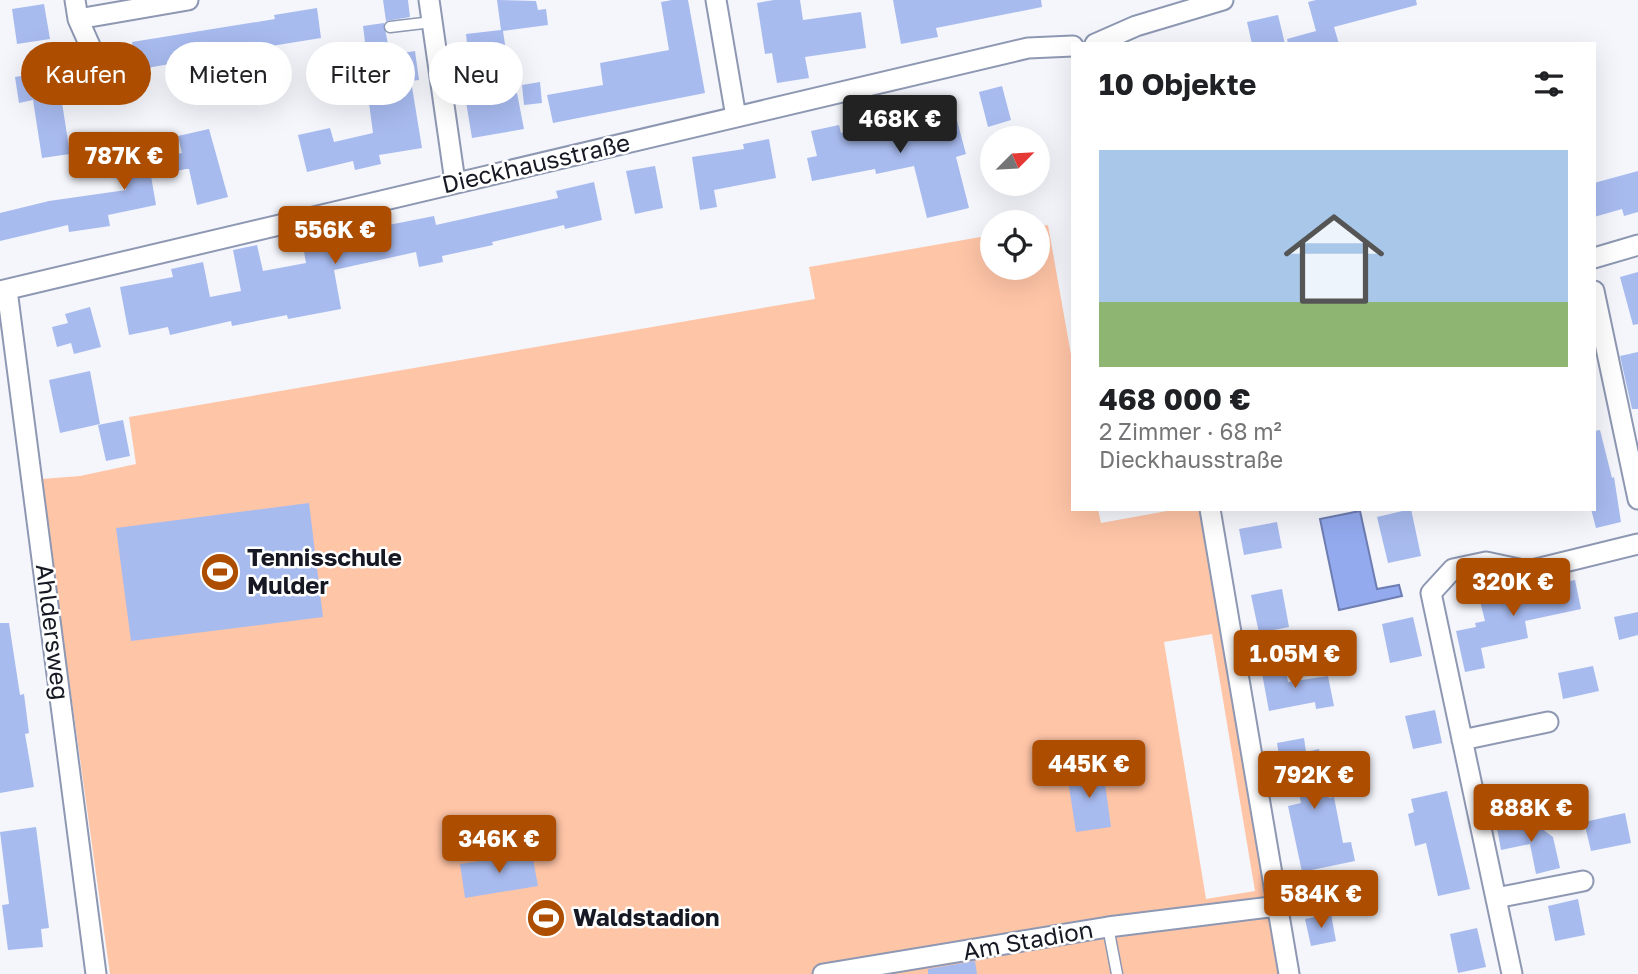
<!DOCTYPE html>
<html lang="de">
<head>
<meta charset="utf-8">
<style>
	:root { --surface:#fff; --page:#f2f2f2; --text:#202124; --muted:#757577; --line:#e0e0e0; --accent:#ac4d00 }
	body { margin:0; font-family:"Golos Text",sans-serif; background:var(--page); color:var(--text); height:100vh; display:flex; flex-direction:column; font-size:26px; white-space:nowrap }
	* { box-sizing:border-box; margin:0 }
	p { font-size:23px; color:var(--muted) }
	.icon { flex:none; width:38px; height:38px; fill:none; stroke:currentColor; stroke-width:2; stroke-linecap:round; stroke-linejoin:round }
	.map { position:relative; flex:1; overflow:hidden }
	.panel { position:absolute; left:1071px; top:42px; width:525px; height:469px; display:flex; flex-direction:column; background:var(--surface); border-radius:0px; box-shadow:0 7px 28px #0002 }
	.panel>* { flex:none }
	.guide { position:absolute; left:21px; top:42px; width:665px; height:63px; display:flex; gap:14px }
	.needle { width:46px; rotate:66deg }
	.controls { position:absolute; left:980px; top:126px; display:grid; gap:14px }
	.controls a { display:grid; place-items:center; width:70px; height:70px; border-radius:50%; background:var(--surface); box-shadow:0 7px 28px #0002; font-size:35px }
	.price { position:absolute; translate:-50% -60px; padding:0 16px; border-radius:7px; background:var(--accent); color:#fff; font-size:23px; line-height:46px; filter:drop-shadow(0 2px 4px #0008) }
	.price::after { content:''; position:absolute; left:50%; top:42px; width:21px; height:16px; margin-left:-10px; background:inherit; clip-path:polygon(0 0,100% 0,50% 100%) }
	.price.selected { background:#222; color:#fff }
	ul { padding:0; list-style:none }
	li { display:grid; align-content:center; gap:14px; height:371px; padding:0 28px }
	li+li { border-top:2px solid var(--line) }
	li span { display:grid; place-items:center; height:217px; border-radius:0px; color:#555 }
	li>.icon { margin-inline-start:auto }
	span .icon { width:126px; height:126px; fill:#fffc; stroke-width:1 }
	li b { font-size:30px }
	h2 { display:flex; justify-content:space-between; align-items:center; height:84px; padding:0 28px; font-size:30px }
	.chip { padding:0 24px; border-radius:32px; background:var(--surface); box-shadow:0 7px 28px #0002; font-size:24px; line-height:63px }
	.chip.selected { background:var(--accent); color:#fff }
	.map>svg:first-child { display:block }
	.green { fill:#ffc5a7; fill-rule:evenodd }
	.water { fill:#93aaef; stroke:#6e7eb2; stroke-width:2 }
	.building { fill:#a8bbef }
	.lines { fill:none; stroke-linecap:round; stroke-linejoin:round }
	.service-casing { stroke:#8e98b2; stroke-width:13 }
	.minor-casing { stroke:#8e98b2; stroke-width:23 }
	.service { stroke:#fff; stroke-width:10 }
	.minor { stroke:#fff; stroke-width:19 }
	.labels { text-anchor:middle; stroke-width:5; stroke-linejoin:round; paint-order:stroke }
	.street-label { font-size:24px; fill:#161923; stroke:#fff }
	.poi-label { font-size:24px; font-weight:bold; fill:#161923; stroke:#fff; text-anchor:start }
</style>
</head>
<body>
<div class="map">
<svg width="1638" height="974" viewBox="0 0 1638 974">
	<rect width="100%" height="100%" fill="#f4f6fc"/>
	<path class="green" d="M1048,225L1073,366V509H1098L1101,523L1178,509H1200L1285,974H110L41,479L80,476L136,464L129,417L815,299L809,267L992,235V268H1038V227ZM1212,634L1255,891L1206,899L1164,642Z"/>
	<path class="water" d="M1360,511L1377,589L1399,585L1402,596L1339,610L1320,519Z"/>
	<path class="building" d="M383,0H408L410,17L386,21Z
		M497,0L536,1L538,10L546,9L548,25L503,31L507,58L469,62L466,34L501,30Z
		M672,0H688L705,93L553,123L547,95L603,85L600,63L669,50L661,2Z
		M774,0H800L803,20L861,12L866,48L805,57L809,78L777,83L772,53L765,54L757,3Z
		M893,0H1041L1042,7L936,28L938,37L901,44Z
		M1316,0H1416L1417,5L1334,27L1339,44H1288L1287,39L1316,31L1308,2Z
		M44,4L50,39L17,44L12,9Z
		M317,8L321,38L253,49L256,69L229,73L226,54L136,70L132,42L275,19L274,15Z
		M1278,15L1285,44H1252L1247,22Z
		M384,23L390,55L415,51L419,80L411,81L422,148L379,155L381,164L355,170L353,161L307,172L298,135L330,128L334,142L373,133L369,103L376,102L372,72L338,77L336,62L367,58L363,26Z
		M57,70L70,154L42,158L33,100L19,103L15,77Z
		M540,82L542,103L524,105L522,85Z
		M1002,86L1011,120L988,127L979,92Z
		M517,93L524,129L472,138L466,102Z
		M953,106L966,154L956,157L969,208L927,218L914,166L876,174L875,169L812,181L807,158L817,156L811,131L839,125L841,133Z
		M209,129L228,197L197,205L189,169H186L151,176L156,205L108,215L110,226L69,232L68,225L0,241V213L49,201L126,190L123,179L133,177L129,154L148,150L150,159L182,153L178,136Z
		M769,139L776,178L714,190L717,207L700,210L692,157L744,149L743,144Z
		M655,166L663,208L635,214L626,171Z
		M1638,171V212L1624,216L1622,209L1594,217V183Z
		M594,182L602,220L565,229L564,225L492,242L493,245L442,256L443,262L419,267L416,252L334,270L341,309L288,319L287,315L232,326L231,321L170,335L168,327L129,335L120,287L173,277L171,269L203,262L210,297L241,291L233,250L257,245L263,271L306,263L301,235L327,230L328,237L434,216L436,225L558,198L556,191Z
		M1638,272V324L1633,325L1620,277Z
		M90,307L101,347L74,354L71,343L57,347L52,327L68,323L65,314Z
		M1638,352V409H1632L1620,356Z
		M90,371L100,424L60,433L49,380Z
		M123,420L130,456L106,461L98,425Z
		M1600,430L1612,478L1614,477L1621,522L1596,528L1591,509H1594V431Z
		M309,503L323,617L131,641L116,528Z
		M1411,509L1421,556L1388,563L1377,517Z
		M1277,522L1282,548L1244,555L1239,529Z
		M1575,580L1581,609L1525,621L1528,638L1481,648L1485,668L1465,672L1456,631L1476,627L1475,623L1485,621L1480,601L1517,588L1518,593Z
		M1282,589L1289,627L1259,633L1251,595Z
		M1638,612V635L1619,640L1614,617Z
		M1413,617L1422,656L1390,663L1382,624Z
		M0,623H9L20,695L24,694L29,733L25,734L34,787L0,793Z
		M1285,664L1288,682L1328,676L1334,706L1316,709L1315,702L1269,711L1261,668Z
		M1593,666L1599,691L1563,699L1558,673Z
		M1435,710L1442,743L1413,749L1405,716Z
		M1304,738L1306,752L1319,749L1329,798L1334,797L1343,843L1351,842L1355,861L1302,872L1288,806L1301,803L1294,766L1281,768L1277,743Z
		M1103,769L1111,827L1076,832L1067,774Z
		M1447,791L1470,889L1438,896L1426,843L1415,846L1408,814L1414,812L1411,799Z
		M1625,813L1631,843L1591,851L1584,822Z
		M1531,821L1553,837L1560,868L1536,874L1530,844L1501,850L1497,828Z
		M36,827L49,928L41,929L43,947L8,950L2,905L9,904L0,832Z
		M532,853L538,886L465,898L460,864Z
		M1578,899L1585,935L1555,941L1548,906Z
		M1331,914L1336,941L1311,946L1305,919Z
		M1477,928L1486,967L1458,973L1450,934Z
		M975,961L977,974H928V969Z"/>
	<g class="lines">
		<g class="service-casing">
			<path id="service" d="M390,27L432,22
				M1108,927L1117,974"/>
		</g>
		<g class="minor-casing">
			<path id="minor" d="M75,0L78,19L95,57
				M429,0L455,182
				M716,0L736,117
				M78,19L188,0
				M1095,44L1136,26L1223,0
				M1594,258L1638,245
				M7,290L96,974
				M0,291L1028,48L1073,46
				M1594,291L1638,499
				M1210,509L1289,974
				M1462,740L1548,722
				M1496,898L1583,881
				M823,974L1108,927L1278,906
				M1512,974L1431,593L1453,569L1486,562L1528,571L1638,544"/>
		</g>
		<use href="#service" class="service"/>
		<use href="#minor" class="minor"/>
	</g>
	<defs>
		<g id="stadium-disc" transform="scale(2.0125)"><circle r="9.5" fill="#ac4d00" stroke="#fff"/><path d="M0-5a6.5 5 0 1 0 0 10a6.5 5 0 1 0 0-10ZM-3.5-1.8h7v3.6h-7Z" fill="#fff"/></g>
	</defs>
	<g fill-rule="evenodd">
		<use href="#stadium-disc" x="220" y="572"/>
		<use href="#stadium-disc" x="546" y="918"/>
	</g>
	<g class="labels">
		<g class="street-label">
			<text transform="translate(536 164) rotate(-13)" y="8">Dieckhausstraße</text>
			<text transform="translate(52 632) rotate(83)" y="8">Ahldersweg</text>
			<text transform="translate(1028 941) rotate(-10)" y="8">Am Stadion</text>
		</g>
		<g class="poi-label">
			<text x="247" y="566">Tennisschule<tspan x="247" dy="28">Mulder</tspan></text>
			<text x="573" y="926">Waldstadion</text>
		</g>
	</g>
</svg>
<div class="controls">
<a><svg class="needle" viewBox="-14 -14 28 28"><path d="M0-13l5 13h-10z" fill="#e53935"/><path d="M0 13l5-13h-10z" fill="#757577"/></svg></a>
<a><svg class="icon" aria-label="locate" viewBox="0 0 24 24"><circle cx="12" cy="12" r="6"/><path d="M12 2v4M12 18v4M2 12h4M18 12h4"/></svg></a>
</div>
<b class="price selected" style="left:900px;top:155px">468K €</b>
<b class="price" style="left:124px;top:192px">787K €</b>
<b class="price" style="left:335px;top:266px">556K €</b>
<b class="price" style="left:1513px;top:618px">320K €</b>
<b class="price" style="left:1295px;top:690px">1.05M €</b>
<b class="price" style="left:1089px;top:800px">445K €</b>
<b class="price" style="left:1314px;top:811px">792K €</b>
<b class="price" style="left:1531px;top:844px">888K €</b>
<b class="price" style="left:499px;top:875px">346K €</b>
<b class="price" style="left:1321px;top:930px">584K €</b>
<div class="guide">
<a class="chip selected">Kaufen</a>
<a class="chip">Mieten</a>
<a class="chip">Filter</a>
<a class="chip">Neu</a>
</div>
<section class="panel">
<h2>10 Objekte<svg class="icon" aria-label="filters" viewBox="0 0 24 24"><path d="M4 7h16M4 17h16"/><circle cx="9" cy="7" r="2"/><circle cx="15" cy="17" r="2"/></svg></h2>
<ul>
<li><span style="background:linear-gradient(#a9c7e8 70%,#8fb573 0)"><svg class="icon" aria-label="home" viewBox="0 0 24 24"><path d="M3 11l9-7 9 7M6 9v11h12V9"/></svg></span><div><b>468 000 €</b><p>2 Zimmer · 68 m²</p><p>Dieckhausstraße</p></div></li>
</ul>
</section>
</div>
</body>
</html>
